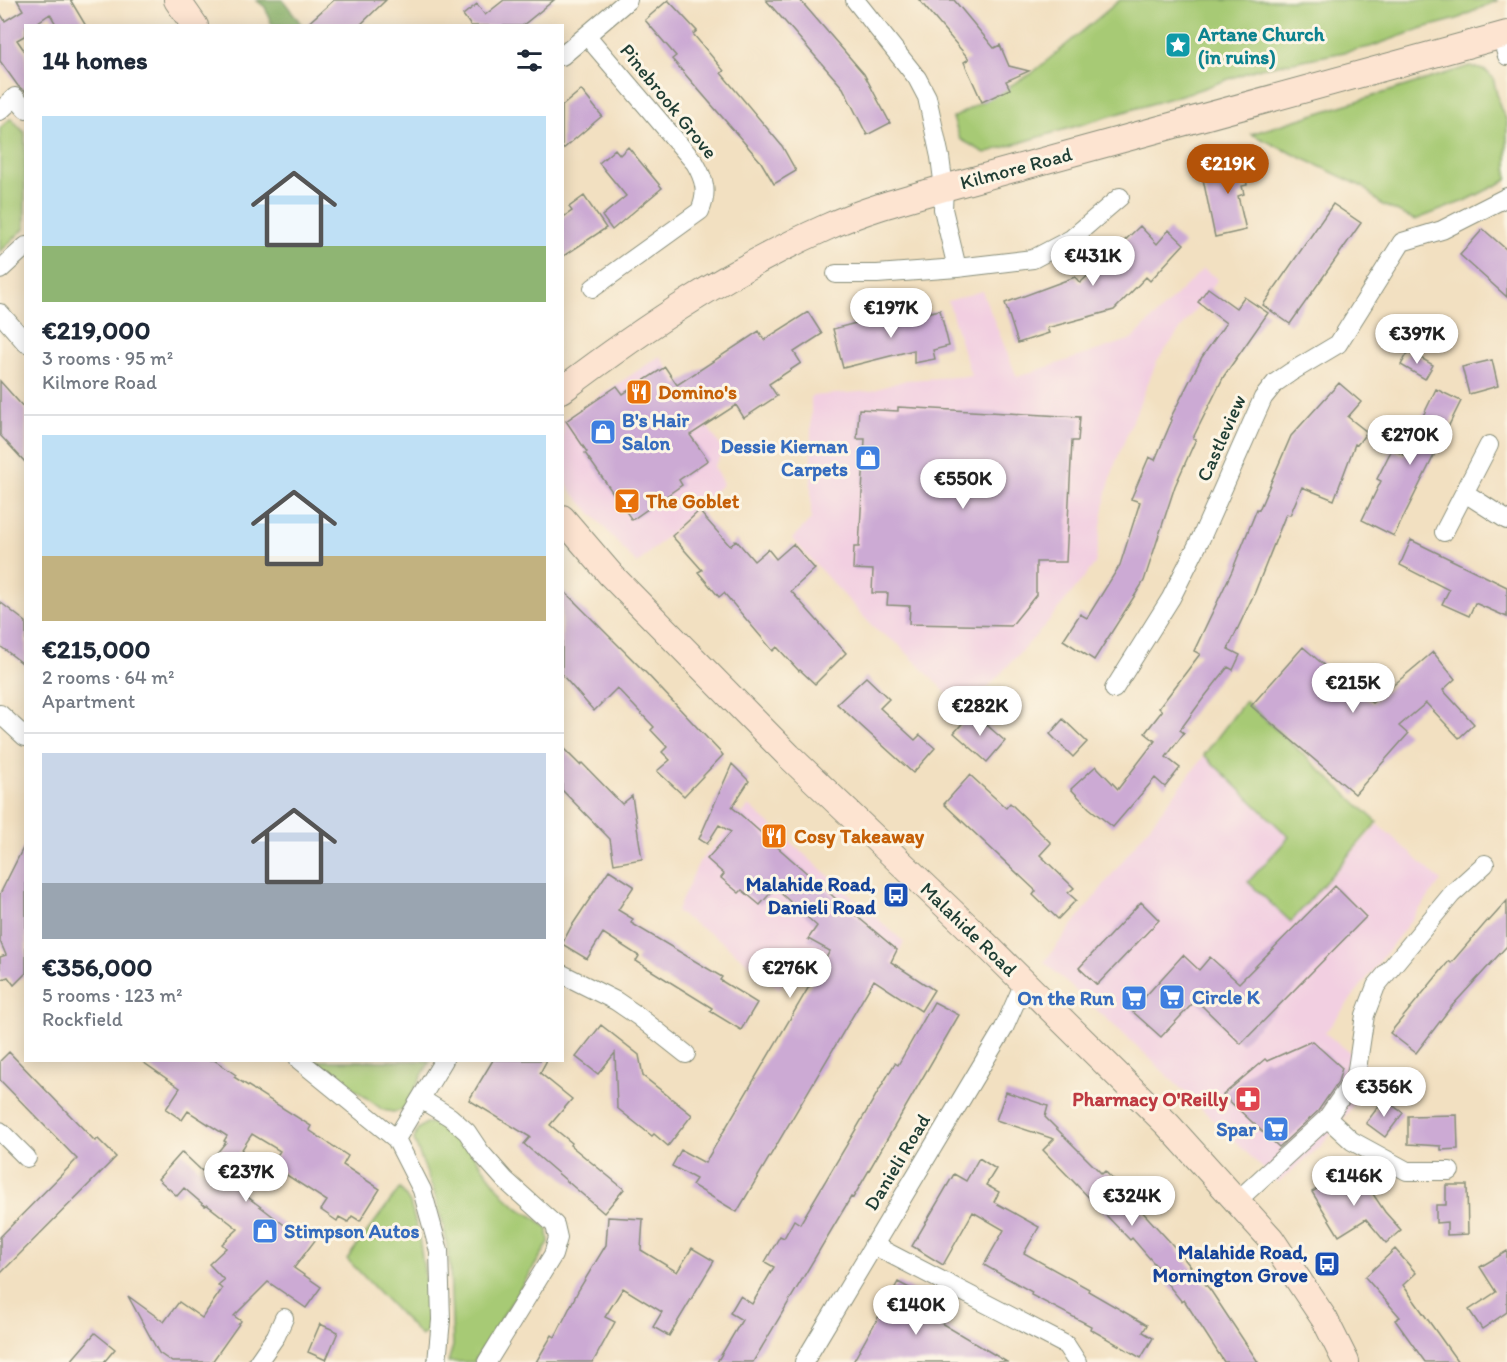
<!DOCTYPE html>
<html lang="en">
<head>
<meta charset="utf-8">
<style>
	:root { --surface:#fff; --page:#f2f2f3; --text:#1f2937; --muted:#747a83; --line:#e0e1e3; --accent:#b45309 }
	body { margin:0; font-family:Itim,sans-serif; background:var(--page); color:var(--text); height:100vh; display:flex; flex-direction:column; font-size:22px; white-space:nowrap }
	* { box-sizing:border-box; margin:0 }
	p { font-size:20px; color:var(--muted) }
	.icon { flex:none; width:33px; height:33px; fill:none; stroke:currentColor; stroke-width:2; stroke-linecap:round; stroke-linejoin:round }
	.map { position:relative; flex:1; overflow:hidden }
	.side { position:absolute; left:24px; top:24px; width:540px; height:1038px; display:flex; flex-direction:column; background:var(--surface); border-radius:0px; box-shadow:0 3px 15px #0003 }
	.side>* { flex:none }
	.price { position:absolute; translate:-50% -51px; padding:0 14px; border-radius:21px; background:#fff; color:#222; font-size:20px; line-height:39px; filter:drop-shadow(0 2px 3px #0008) }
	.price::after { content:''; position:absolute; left:50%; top:36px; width:18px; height:14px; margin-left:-9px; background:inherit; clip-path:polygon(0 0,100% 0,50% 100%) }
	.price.selected { background:var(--accent); color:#fff }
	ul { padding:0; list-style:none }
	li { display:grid; align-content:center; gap:12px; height:318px; padding:0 18px }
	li+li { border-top:2px solid var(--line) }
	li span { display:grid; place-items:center; height:186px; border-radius:0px; color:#555 }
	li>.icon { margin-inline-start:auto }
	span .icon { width:108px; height:108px; fill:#fffc; stroke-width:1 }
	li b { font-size:26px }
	h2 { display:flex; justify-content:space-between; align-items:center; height:72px; padding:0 18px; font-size:26px }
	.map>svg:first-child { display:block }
	.built { fill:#f2cfe1 }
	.green { fill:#a7ca74; stroke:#638454; stroke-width:1.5 }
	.forest { fill:#85ae66; stroke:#52764d; stroke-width:1.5 }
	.building { fill:#ccaad4 }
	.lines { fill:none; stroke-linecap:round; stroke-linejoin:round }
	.street-casing { stroke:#888e7a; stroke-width:20 }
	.secondary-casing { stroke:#888e7a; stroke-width:28 }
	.street { stroke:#fff; stroke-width:18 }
	.secondary { stroke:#fde4d1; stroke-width:26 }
	.labels { text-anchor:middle; stroke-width:6; stroke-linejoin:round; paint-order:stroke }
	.culture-label { font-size:20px; font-weight:bold; fill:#0d838f; stroke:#fcf5e5; text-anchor:start }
	.street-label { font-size:20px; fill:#1f3d34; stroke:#fcf5e5 }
	.food-label { font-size:20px; font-weight:bold; fill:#c56008; stroke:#fcf5e5; text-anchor:start }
	.shop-label { font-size:20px; font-weight:bold; fill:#366cbe; stroke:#fcf5e5; text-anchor:start }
	.transit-label { font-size:20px; font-weight:bold; fill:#164399; stroke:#fcf5e5; text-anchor:end }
	.health-label { font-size:20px; font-weight:bold; fill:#be3a42; stroke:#fcf5e5; text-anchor:end }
</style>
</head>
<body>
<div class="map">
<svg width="1507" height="1362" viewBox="0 0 1507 1362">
	<rect width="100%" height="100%" fill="#fcf5e5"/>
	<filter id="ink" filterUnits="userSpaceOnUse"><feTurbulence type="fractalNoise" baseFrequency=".0167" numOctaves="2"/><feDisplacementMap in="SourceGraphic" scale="12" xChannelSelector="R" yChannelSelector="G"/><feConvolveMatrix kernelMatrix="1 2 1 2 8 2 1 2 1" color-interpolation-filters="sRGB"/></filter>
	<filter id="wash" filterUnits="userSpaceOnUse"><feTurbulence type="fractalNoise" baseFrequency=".008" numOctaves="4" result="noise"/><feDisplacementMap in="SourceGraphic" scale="24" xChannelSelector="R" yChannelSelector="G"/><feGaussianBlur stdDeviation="1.35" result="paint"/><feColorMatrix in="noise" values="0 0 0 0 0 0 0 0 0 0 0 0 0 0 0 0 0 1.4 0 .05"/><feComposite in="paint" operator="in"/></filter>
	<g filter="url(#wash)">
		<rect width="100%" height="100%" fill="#f2e0c1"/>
		<path class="built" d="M1203,269L1218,279L1157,361L1115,464L1106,495L1095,564L1042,629L965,712L898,644L876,630L792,539L811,519V396L871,391L906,380L971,376L948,301L982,291L1017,377L1132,339Z
			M660,356L724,451L714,466L723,484L637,564L572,492L563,477V420Z
			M1204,756L1288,837L1248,882L1291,922L1378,824L1441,881L1325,1033L1365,1064L1359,1098L1322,1145L1278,1183L1142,1051L1044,962Z
			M749,806L904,942L884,982L875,992L804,948L779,989L720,940L676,912L699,862Z"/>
		<path class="green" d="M1120,0H1498L1457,19L1423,28L1370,47L1257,69L1198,90L985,153L960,139L953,118L1031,74Z
			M1470,66L1486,71L1493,78L1500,107L1507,121V180L1469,199L1415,220L1381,204L1363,187L1251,134Z
			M11,118L25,133V228L0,252V128Z
			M1245,701L1377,822L1291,922L1248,882L1289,837L1204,755Z
			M316,1061H430L403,1110L393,1112L383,1110Z
			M426,1123L442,1124L455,1130L504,1195L518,1208L534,1217L548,1229L549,1243L474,1362H448L453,1346L450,1266L444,1228L434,1192L414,1140L417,1130Z
			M400,1188L410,1203L418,1232L424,1270L429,1331L421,1336L347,1259Z"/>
		<path class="forest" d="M256,0H283L302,25H272L265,7Z"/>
		<g id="blocks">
			<path class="building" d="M17,0H72L71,1L86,26H57L50,14L32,26H26V35L17,40L26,53V92L18,86L0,61V13L5,21L23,10Z
				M334,0H386L359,26H305Z
				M504,0H554L522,26H471L463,15L477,4L485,15Z
				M668,0L697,31L693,34L724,71L721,73L782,146L796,171L774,184L761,162L672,59L676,56L645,20Z
				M766,0H800L864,74L890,123L867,135L843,88Z
				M919,0H954L994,48L1000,45L1009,66L1029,71L1006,81L1010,89L982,102L964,62L969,59Z
				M581,90L602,116L562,150V106Z
				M628,147L662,188L612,230L602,216L626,196L599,163L615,149L620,155Z
				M1250,156L1254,175L1246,177L1247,185L1242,186L1244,194L1238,196L1246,230L1215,237L1203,179L1220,175L1217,163Z
				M584,196L606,228L562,257V218L572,211L569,207Z
				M1333,204L1361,223L1290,324L1263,305Z
				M1140,226L1157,244L1169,230L1184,244L1150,281L1146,277L1114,310L1047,328L1049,333L1018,343L1005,303L1075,277L1080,283Z
				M1483,229L1507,250V297L1460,255Z
				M1208,288L1236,308L1244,297L1268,313L1224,376L1193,438L1196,439L1175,486L1144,581L1094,660L1063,640L1080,614L1087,618L1120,565L1140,502L1131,499L1149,457L1155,460L1172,420L1170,419L1202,357L1226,323L1198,302Z
				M940,310L949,346L933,350L935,359L914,363V350L843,368L833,329L879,317L881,323Z
				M808,312L822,334L794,352L801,363L769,384L777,396L744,418L736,405L690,435L708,460L679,480L682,485L632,520L585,453L587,452L566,421L617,386L623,394L665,367L677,385L759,331L764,340Z
				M1409,351L1433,365L1425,379L1401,365Z
				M1492,360L1498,386L1469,394L1462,367Z
				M0,381L26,410V463L0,435Z
				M1339,383L1361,402L1348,417L1367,432L1357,445L1355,444L1334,500L1302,487L1290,515L1286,514L1255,592L1228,649L1240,655L1233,670L1228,667L1202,700L1180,730L1184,733L1166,757L1180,768L1165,787L1155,778L1113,827L1089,808L1071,789L1096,766L1118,789L1155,741L1145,733L1162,711L1159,708L1200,654L1194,651L1232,571L1257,509L1259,510L1291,436Z
				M1436,389L1461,401L1394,536L1362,520L1381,481L1377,479L1392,449L1404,455Z
				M898,407L1080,417L1078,441H1072L1066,562H1036V595L1011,626L909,624L910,606L887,605L888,593H872L873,570L853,569L854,547H859L865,439H857L859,409L898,411Z
				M699,511L730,546L736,540L754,561L768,549L776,559L793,544L815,569L791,591L846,653L815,684L800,670L799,671L777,647L773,651L724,593L719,597L698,572L702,570L672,536Z
				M1411,540L1507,587V617L1475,603L1469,616L1442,604L1449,590L1400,565Z
				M562,589L647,674L723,755L684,796L657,771L670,760L662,752L667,747L651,730L654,727L617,688L594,711L562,675Z
				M0,602L26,622V666L0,646Z
				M1303,647L1354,691L1356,689L1372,703L1433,652L1455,679L1443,690L1474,724L1459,738L1426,703L1399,726L1408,734L1355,794L1251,706Z
				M866,677L889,699L880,708L915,740L920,735L935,748L913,773L837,704Z
				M972,712L1005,741L987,762L954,733Z
				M1063,719L1087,742L1073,757L1050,734Z
				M562,747L580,765L582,763L622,804L632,796L642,859L614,864L610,839L562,790Z
				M732,764L749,781L732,807L835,898L897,950L891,962L934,990L921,1011L874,980L737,1212L692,1185L696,1179L672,1166L681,1150L705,1163L830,951L808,939L817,926L775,888L760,905L742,890L739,893L721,878L724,874L707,859L731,832L719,825L707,844L699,839Z
				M970,775L1006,808L1010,803L1051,843L1040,855L1074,888L1068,893L1076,900L1058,919L1033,895L1036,891L944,804Z
				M26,842V973L14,985L8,977L0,980V957L6,955L0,941V894Z
				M609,870L634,886L618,910L633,919L631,923L722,977L720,980L757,1003L741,1030L710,1011L712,1008L636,961L639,956L603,933L587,959L562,944L571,927Z
				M1335,886L1366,917L1241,1044L1196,1000L1161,1037L1132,1011L1183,955L1199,970L1210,957L1239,983Z
				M1507,901V946L1451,1007L1416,1053L1390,1033L1449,961L1451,963L1488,920L1489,921Z
				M1141,902L1159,920L1097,985L1079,968Z
				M934,1002L959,1015L853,1198L851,1197L753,1362H717L742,1320L730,1313L740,1296L752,1304L774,1267L765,1262L780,1236L784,1238L794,1220L800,1224L895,1063L898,1065Z
				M601,1025L639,1055L643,1076L692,1115L668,1146L654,1134L652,1136L617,1108L615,1053L598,1074L576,1057Z
				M1312,1041L1342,1068L1338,1082L1318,1111L1279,1147L1223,1095L1265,1059L1267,1061Z
				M9,1052L95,1141L98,1139L116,1157L0,1274V1237L77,1159L0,1080V1061Z
				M140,1060H214L236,1075L234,1077L311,1126L309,1130L348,1156L343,1165L380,1189L360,1221L352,1216L348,1222L339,1217L337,1221L321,1210L327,1201L271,1165L280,1151L252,1134L223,1178L296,1234L300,1228L316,1239L294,1268L321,1287L306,1308L268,1282L234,1316L241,1321L212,1362H172L159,1353L128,1296L164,1322L179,1302L202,1318L222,1289L218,1285L224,1280L209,1264L226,1248L222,1244L238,1229L207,1205L205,1206L184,1188L177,1196L158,1179L182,1152L202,1171L226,1142L224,1141L227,1136L188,1111L182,1120L166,1109L180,1088Z
				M493,1060H547L540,1073L572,1099L550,1125L572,1143L570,1145L624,1189L604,1213L524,1144L530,1137L469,1100Z
				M1006,1092L1048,1106L1045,1117L1102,1174L1105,1171L1171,1243L1211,1291L1258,1362H1224L1184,1300L1182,1302L1157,1271L1159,1269L1132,1238L1130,1240L1043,1150L1054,1139L996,1120Z
				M1384,1099L1403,1113L1385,1137L1366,1123Z
				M1457,1115L1458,1149L1441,1150V1146L1408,1144V1116Z
				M979,1158L996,1169L986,1185L999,1192L994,1202L1039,1227L1024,1253L1089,1289L1088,1291L1147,1325L1143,1332L1153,1338L1141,1358L1090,1329L1091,1326L1031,1295L1032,1292L984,1265L1004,1230L973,1212L943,1265L912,1246L954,1174L966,1181Z
				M1341,1174L1367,1185L1385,1212L1401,1230L1386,1243L1366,1219L1339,1236L1312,1192Z
				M1446,1185H1467L1468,1234L1447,1235V1222L1436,1223V1205H1446Z
				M608,1217L643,1219L641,1250L677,1272L692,1248L714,1261L669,1336L653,1327L662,1312L623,1288L605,1317L615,1322L593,1362H536L552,1335L555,1337L578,1291L606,1245Z
				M1395,1249L1416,1273L1403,1285L1458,1362H1425L1395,1320L1400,1317L1365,1277Z
				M1507,1251V1312L1482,1329L1469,1310L1496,1292L1480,1267Z
				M898,1282L926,1297L919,1310L1007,1362H853Z
				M320,1324L338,1332L326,1360L308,1352Z
				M95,1333L115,1349L104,1362H70Z"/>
		</g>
	</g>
	<g filter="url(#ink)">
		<use href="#blocks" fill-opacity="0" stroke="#888e7a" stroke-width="1.5"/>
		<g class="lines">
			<g class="street-casing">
				<path id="street" d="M587,36L695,163C705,180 708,193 700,211L593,288
					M1501,36L1507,56
					M562,56L628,0
					M0,111L15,97L26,109
					M957,268L1033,259L1071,239L1120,197
					M0,270L26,246
					M836,274H877L957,268L943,209L944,188L940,157L927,97L917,78L855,0
					M0,313L26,343
					M1465,493L1507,520
					M1444,532L1489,445
					M1114,689L1171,598L1201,538L1263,398L1275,383L1291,372L1338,344L1402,242L1442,230L1507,197
					M0,714L25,737
					M562,974L616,1001L638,1016L686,1054
					M299,1060L396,1139L422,1190L439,1251L441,1320L437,1362
					M421,1099L450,1117L467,1132L481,1153L505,1180L555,1225L558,1238L553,1255L487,1362
					M1327,1118L1352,1141L1407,1171H1450
					M0,1131L27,1158
					M396,1139L444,1060
					M1238,1200L1327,1118L1356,1076L1365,1015L1376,986L1452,894L1485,864
					M873,1245L1066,1345L1077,1362
					M258,1362L276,1336L284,1318
					M804,1362L1004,1028L1024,983"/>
			</g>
			<g class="secondary-casing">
				<path id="secondary" d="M177,0L195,26
					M562,390C645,327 732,269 827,227C864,210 905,199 944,188L1507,34
					M562,518L611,575L789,756L967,926L1168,1125L1271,1239L1325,1320L1346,1362"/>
			</g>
			<use href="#street" class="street"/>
			<use href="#secondary" class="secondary"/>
		</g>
	</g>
	<defs>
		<g id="sight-square" transform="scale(1.35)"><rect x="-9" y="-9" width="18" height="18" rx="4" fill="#0f9aa8" stroke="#fcf5e5"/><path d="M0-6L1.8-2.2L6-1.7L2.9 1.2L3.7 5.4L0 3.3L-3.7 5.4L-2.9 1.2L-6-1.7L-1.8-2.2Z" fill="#fff"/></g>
		<g id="restaurant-square" transform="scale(1.35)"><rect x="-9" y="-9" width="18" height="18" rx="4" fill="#e8710a" stroke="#fcf5e5"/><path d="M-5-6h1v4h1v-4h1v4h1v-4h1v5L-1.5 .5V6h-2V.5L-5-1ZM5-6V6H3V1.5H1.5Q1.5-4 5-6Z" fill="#fff"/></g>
		<g id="shop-square" transform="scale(1.35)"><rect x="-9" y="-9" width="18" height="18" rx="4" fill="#3f7fe0" stroke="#fcf5e5"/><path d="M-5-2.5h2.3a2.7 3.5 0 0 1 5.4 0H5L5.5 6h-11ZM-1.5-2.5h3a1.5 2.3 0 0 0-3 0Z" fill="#fff"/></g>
		<g id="bar-square" transform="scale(1.35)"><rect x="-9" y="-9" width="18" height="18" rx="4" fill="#e8710a" stroke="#fcf5e5"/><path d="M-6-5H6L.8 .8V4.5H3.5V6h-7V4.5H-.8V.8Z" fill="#fff"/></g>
		<g id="bus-square" transform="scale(1.35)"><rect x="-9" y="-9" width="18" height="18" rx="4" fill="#1a4fb4" stroke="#fcf5e5"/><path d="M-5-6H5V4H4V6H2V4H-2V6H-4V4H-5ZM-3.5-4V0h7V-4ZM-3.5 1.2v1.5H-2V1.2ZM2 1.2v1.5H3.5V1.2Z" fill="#fff"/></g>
		<g id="supermarket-square" transform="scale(1.35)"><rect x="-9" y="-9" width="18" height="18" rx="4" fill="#3f7fe0" stroke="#fcf5e5"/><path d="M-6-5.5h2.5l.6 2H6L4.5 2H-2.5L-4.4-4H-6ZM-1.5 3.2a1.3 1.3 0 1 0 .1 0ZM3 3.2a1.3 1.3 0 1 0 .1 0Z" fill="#fff"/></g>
		<g id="pharmacy-square" transform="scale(1.35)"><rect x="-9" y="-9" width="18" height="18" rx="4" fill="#e0444e" stroke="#fcf5e5"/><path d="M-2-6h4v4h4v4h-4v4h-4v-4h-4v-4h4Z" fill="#fff"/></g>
	</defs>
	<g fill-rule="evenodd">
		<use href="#sight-square" x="1178" y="45"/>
		<use href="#restaurant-square" x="639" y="392"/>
		<use href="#shop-square" x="603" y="432"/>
		<use href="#shop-square" x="868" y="458"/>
		<use href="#bar-square" x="627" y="501"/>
		<use href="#restaurant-square" x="774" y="836"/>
		<use href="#bus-square" x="896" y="895"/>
		<use href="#supermarket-square" x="1172" y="997"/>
		<use href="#supermarket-square" x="1134" y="998"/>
		<use href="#pharmacy-square" x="1248" y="1099"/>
		<use href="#supermarket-square" x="1276" y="1129"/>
		<use href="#shop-square" x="265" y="1231"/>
		<use href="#bus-square" x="1327" y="1264"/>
	</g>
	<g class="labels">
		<g class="culture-label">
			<text x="1198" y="41">Artane Church<tspan x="1198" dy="23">(in ruins)</tspan></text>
		</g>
		<g class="street-label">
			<text transform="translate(669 101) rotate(51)" y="7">Pinebrook Grove</text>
			<text transform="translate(1016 168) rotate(-15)" y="7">Kilmore Road</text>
			<text transform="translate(1221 438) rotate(-66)" y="7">Castleview</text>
			<text transform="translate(969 929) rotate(44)" y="7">Malahide Road</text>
			<text transform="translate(897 1162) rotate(-59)" y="7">Danieli Road</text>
		</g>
		<g class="food-label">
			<text x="658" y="399">Domino's</text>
			<text x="646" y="508">The Goblet</text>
			<text x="794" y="843">Cosy Takeaway</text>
		</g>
		<g class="shop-label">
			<text x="622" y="427">B's Hair<tspan x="622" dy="23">Salon</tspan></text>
			<text x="848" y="453" text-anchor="end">Dessie Kiernan<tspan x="848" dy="23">Carpets</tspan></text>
			<text x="1192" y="1004">Circle K</text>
			<text x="1114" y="1005" text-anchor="end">On the Run</text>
			<text x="1256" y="1136" text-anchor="end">Spar</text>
			<text x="284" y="1238">Stimpson Autos</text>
		</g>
		<g class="transit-label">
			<text x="876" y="891">Malahide Road,<tspan x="876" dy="23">Danieli Road</tspan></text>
			<text x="1308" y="1259">Malahide Road,<tspan x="1308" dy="23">Mornington Grove</tspan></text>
		</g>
		<g class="health-label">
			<text x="1228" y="1106">Pharmacy O'Reilly</text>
		</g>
	</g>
</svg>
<b class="price selected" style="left:1228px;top:195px">€219K</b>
<b class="price" style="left:1093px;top:287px">€431K</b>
<b class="price" style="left:891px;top:339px">€197K</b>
<b class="price" style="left:1417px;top:365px">€397K</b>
<b class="price" style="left:1410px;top:466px">€270K</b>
<b class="price" style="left:963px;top:510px">€550K</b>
<b class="price" style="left:1353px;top:714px">€215K</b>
<b class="price" style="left:980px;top:737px">€282K</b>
<b class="price" style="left:790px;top:999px">€276K</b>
<b class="price" style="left:1384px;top:1118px">€356K</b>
<b class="price" style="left:246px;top:1203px">€237K</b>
<b class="price" style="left:1354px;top:1207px">€146K</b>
<b class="price" style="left:1132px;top:1227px">€324K</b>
<b class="price" style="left:916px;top:1336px">€140K</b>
<section class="side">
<h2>14 homes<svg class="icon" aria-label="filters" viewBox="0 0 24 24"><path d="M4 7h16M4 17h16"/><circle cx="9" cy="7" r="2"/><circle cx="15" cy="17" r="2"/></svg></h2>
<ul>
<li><span style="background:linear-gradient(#bfe0f5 70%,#8fb573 0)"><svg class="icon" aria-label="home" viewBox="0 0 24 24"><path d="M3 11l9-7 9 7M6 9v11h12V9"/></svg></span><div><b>€219,000</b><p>3 rooms · 95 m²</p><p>Kilmore Road</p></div></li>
<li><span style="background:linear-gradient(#bfe0f5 65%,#c2b280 0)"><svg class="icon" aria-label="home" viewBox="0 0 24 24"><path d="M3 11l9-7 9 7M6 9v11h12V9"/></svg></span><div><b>€215,000</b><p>2 rooms · 64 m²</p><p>Apartment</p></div></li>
<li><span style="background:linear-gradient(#c9d6e8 70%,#9aa5b1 0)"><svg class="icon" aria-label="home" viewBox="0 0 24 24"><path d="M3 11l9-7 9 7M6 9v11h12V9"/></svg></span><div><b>€356,000</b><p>5 rooms · 123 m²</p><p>Rockfield</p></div></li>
</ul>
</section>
</div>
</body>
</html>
